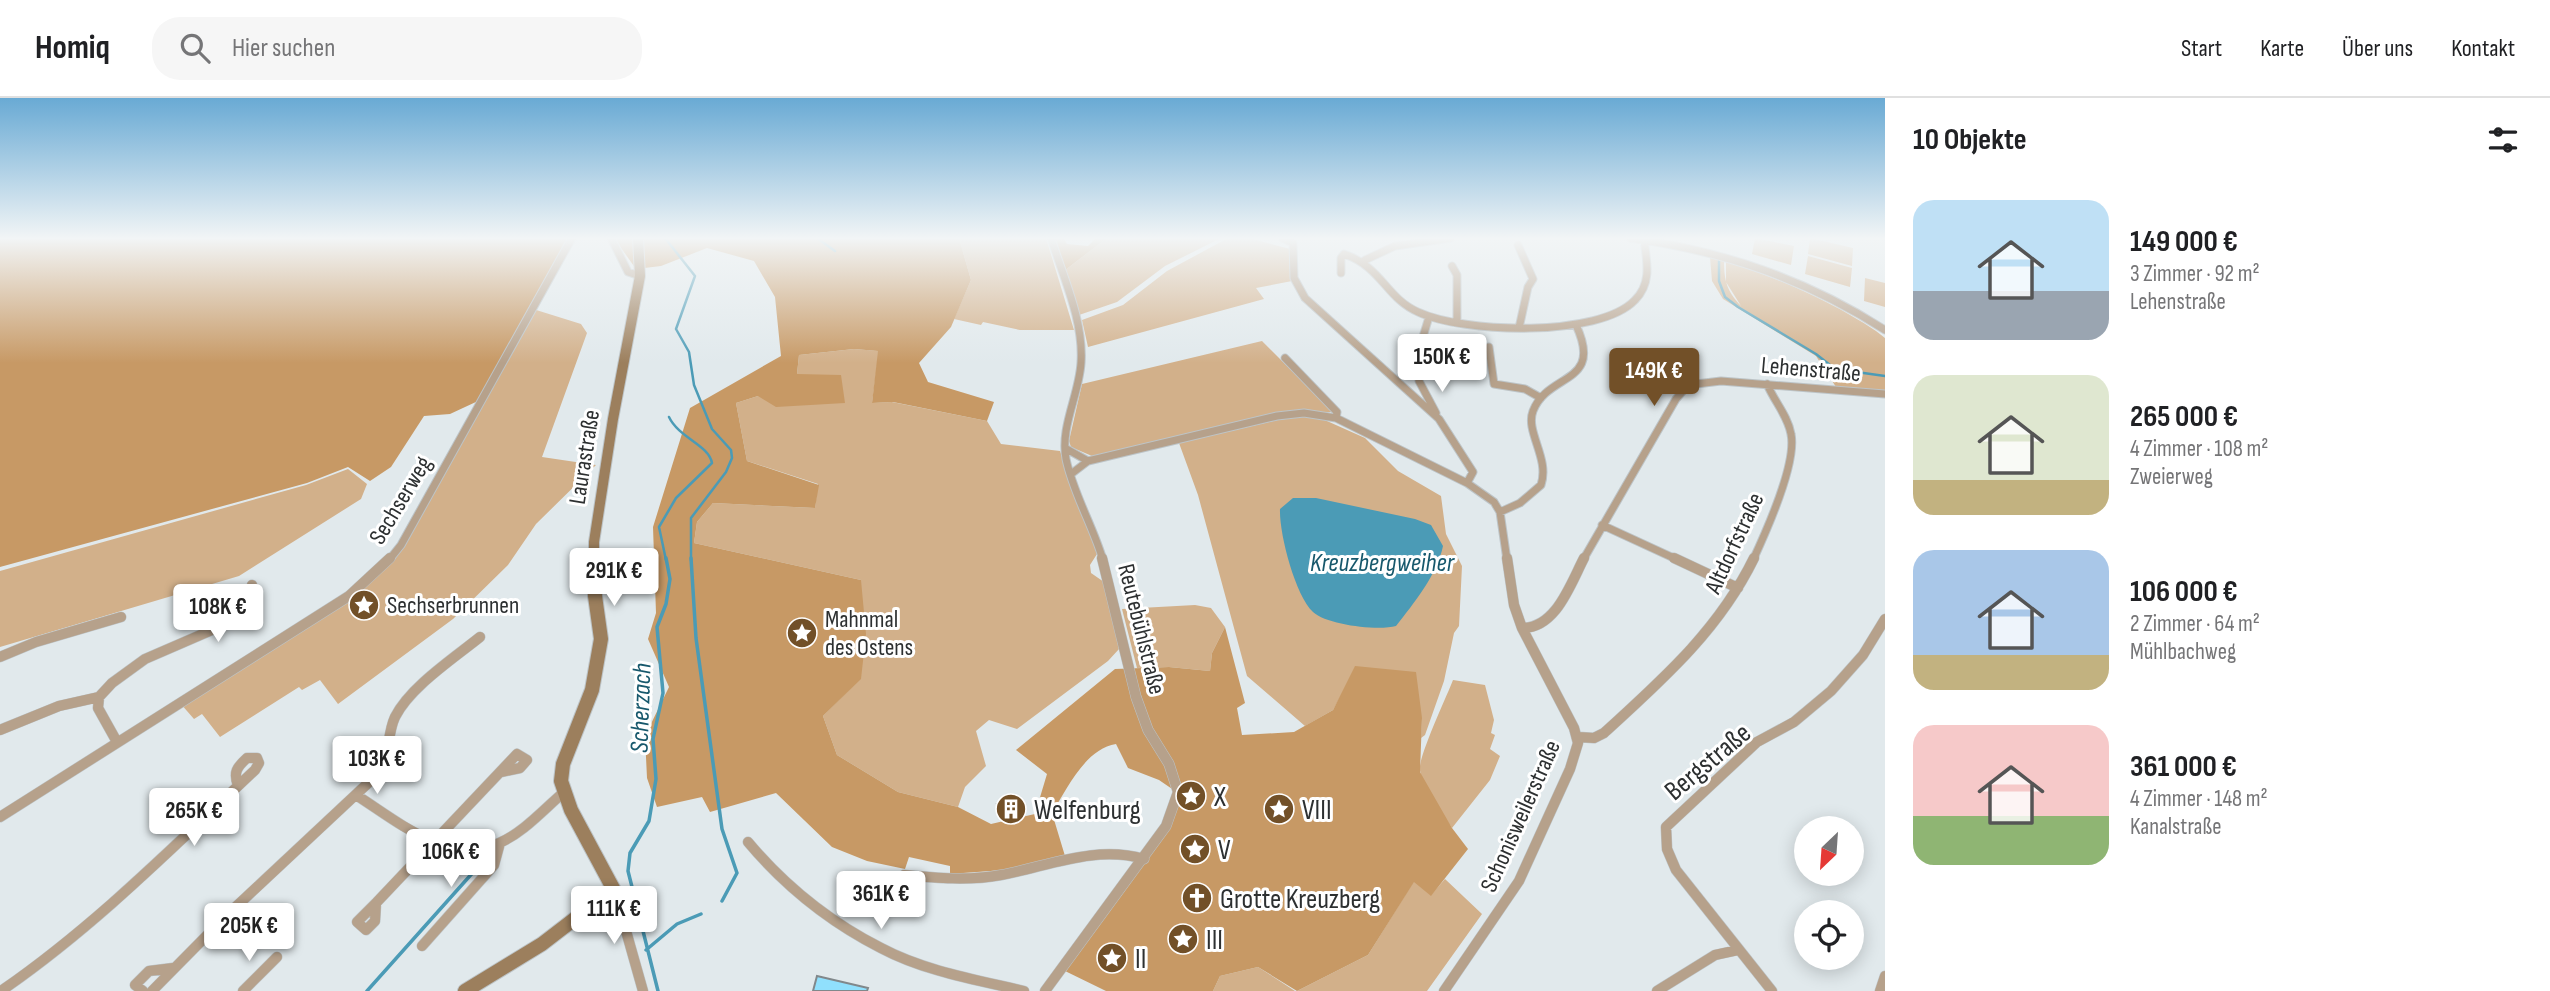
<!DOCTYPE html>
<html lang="de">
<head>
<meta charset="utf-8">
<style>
	:root { --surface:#fff; --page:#f6f6f6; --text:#202124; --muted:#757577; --line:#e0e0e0; --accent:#725028 }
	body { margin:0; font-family:"Sofia Sans Condensed",sans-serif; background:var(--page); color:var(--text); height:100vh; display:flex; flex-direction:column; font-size:26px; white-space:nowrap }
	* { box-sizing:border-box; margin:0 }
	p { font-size:23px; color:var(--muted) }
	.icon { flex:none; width:38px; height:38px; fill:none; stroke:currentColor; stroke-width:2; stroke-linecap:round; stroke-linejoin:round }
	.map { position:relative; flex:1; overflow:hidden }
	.sheet { display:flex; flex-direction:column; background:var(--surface); width:665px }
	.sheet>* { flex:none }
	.needle { width:46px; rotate:205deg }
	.fabs { position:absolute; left:1794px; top:718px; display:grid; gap:14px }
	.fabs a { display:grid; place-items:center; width:70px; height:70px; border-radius:50%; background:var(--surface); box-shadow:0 4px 18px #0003; font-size:35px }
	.price { position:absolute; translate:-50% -60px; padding:0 16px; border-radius:7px; background:#fff; color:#222; font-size:23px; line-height:46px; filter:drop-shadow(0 2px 4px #0008) }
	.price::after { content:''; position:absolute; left:50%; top:42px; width:21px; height:16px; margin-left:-10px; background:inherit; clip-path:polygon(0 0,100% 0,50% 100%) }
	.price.selected { background:var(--accent); color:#fff }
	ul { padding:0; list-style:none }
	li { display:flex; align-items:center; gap:21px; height:175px; padding:0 28px }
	li span { display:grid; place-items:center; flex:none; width:196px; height:140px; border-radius:21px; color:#555 }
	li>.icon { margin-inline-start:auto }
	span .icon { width:84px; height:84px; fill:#fffc; stroke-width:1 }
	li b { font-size:30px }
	h2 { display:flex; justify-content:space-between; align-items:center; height:84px; padding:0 28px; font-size:30px }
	header { display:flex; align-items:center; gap:42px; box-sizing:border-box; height:98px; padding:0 35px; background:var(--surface); border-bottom:2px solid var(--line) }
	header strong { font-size:33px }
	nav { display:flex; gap:38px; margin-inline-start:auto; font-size:24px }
	.search { width:490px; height:63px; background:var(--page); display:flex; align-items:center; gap:18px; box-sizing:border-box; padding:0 24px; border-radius:28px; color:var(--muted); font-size:26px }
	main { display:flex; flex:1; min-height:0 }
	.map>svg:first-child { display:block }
	.green { fill:#d2b08a }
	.forest { fill:#c79965 }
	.water { fill:#4b9bb6 }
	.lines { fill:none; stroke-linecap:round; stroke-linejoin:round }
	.stream-far1 { stroke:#4b9bb6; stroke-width:2.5 }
	.stream { stroke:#4b9bb6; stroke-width:3.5 }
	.building { fill:#90e0fd; stroke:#81888b; stroke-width:2 }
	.street-far1-casing { stroke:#bdc4c7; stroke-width:9 }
	.street-casing { stroke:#bdc4c7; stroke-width:11 }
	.secondary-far1-casing { stroke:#bdc4c7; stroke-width:12 }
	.secondary-casing { stroke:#bdc4c7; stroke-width:16 }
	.street-far1 { stroke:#b6a18b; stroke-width:7 }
	.street { stroke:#b6a18b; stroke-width:10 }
	.secondary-far1 { stroke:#9c7f5d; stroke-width:10 }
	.secondary { stroke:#9c7f5d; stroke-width:14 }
	.labels { text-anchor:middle; stroke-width:6; stroke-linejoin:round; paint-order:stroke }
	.street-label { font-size:24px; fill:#2d3031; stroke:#fff }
	.poi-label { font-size:24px; fill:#2d3031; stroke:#fff; text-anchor:start }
	.water-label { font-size:26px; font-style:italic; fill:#17586c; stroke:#fff }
	.near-street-label { font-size:28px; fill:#2d3031; stroke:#fff }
	.near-poi-label { font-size:28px; fill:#2d3031; stroke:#fff; text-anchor:start }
</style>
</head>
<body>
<header>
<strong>Homiq</strong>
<div class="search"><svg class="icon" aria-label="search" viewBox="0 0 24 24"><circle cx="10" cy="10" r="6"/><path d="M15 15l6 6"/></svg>Hier suchen</div>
<nav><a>Start</a><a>Karte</a><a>Über uns</a><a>Kontakt</a></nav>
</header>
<main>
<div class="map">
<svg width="1885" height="893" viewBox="0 0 1885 893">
	<rect width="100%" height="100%" fill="#e1e9ec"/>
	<path class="green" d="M959,140H1046L1074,232H1020L983,224L981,227L954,221L971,182Z
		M1107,140H1221L1165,168L1117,204L1079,217L1064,173Z
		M1228,140H1249L1290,151L1292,183L1256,190L1264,201L1088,249L1082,222L1123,207L1167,173Z
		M1755,140L1794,148L1791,167L1752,156Z
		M1810,140L1853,150L1852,168L1808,156Z
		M1808,158L1852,170L1850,189L1805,176Z
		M1710,159L1724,163C1724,183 1727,193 1741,208L1726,184V163C1780,181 1829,202 1876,233L1885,240V294L1836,289L1816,258L1723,201L1712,183Z
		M1865,180L1885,185V209L1864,203Z
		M533,211L581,226L587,235L542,359L596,367L536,426L508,467L453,521L338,606L320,582L302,592L299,589L220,639L202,616L194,621L180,605L349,498L401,446Z
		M1262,243L1333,314L1284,315L1092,358L1071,349L1069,343L1082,286Z
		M854,251L879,253L872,305L892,304L987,323L1001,346L1060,353L1097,456L1090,467L1091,475L1104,484L1119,551L1108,563L1017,631L989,622L976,633L986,668L965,689L958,709L898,694L837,657L823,618L861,580V482L694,445L697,424L713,405L815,410L818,386L747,363L736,305L758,298L797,276L799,257Z
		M1308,318L1318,319L1365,340L1398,373L1441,398L1446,436L1462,468L1459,528L1454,535L1444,583L1425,637L1421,640L1422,620L1343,594L1333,612L1305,628L1247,578L1198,397L1179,345L1277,322Z
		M348,371L367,386L361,401L239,478L0,549V473L306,387Z
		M1195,507L1211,510L1225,529L1212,555L1210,573L1169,569L1137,570L1122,511Z
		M1453,582L1485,587L1494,622L1491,635L1495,637L1490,651L1500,658L1490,682L1452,730C1443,716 1423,689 1420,673C1417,661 1447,598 1453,582Z
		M1445,781L1482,816L1427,893H1297L1368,857L1414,783L1431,797Z
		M1258,869L1295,893H1213L1220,878Z"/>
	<path class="forest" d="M0,140H568L554,171L478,303L450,316L424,318L391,369L370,383L348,369L307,385L0,469Z
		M614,140H959L971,182L951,229L919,265L928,284L994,304L987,323L893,304L872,305L878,253L854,251L799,257L797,276L841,277L845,305L776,309L758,298L736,305L747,363L819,387L815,410L713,405L697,424L694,445L861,482L866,536L861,581L823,618L837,657L898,694L958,709L991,726L1035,716L1047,676L1016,652L1115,571L1169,569L1210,573L1212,555L1225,529L1245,605L1237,610L1242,637L1294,634L1333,612L1355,568L1416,574L1422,620L1420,674L1452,730L1468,751L1431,798L1414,784L1368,857L1297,893L1258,869L1220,878L1213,893H1106L1065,873L1144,761L1178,695L1159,682L1128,670L1116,646C1085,651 1067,691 1052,715L1065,758L1004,772L950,776V768L909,759L905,771L867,763L832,749L776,695L710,714L702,699L657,709L647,680L645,638L669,589L648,541L656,515L653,429L690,310L781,258L775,199L754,163L707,150L661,168L636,171Z
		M1054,140H1063L1067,146L1088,148L1096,140H1107L1064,173Z"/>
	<path class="water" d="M1293,400H1316L1415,421L1431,427L1443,448C1437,477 1414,505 1396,528C1378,533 1327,527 1313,514C1295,497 1279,435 1280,411Z"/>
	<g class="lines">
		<path class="stream-far1" d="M665,140L695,178L676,231L689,254L694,287L712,331L731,352L732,360L726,374L691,420V462
			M817,140L835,153
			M1719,161V183L1725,199L1738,209L1816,256L1835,271L1885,278
			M666,462L659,429L676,400L712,365C709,347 679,340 669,319"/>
		<path class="stream" d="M691,460L696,540L722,731L737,775L722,803
			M646,852L677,826L701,816
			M367,893L476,771
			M658,893L628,773L630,755L649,723L656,681L653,641L663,595L657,529L666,506L670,481L666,460"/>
	</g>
	<path class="building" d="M1020,702L1024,717L1001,721L997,706Z
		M817,878L868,890L867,893H813Z"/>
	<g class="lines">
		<g class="street-far1-casing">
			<path id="street-far1" d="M611,140L628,174L640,178
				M1051,140C1063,179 1084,223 1081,265C1079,297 1060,329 1066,361C1073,395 1093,428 1103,462
				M1282,140L1293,145L1294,180L1305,200L1439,321L1473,374L1467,385
				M1630,140C1723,153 1806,181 1885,232
				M1518,147L1533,181L1528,189L1519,230
				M1365,162L1395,148L1451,140
				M1452,168L1457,177V224
				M1341,175V160L1344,156C1382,169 1386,200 1418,214C1463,235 1599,240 1635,202C1652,185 1647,164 1644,142
				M1489,249L1494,286L1525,291L1541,300
				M1413,257L1418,255L1429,219
				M1285,260L1337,314L1336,320
				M1419,283L1436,315
				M1065,350L1088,363
				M1071,376L1088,363L1277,318L1304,315L1336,320L1467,385L1494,404L1500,414L1507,462
				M1500,414L1520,405L1541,387C1550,360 1525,334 1533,313C1548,274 1604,287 1576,227
				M1602,427L1678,462
				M389,462L401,447L572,140
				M1583,462L1676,301L1688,287L1721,283L1885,296
				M1753,462C1766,434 1797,365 1791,336C1788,318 1774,303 1767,286"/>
		</g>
		<g class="street-casing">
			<path id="street" d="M1674,460L1738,490
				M1522,530C1556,530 1570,487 1584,460
				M0,559L36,544L121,519
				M99,599L98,610L117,644
				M0,632L59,608L99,599L112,585L145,561L242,519L251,513L252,487
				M1578,639L1594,640L1604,635C1662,582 1719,532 1754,460
				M356,697C397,723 447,767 499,745C523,735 543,712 563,695
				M0,719L349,498L390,460
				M748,744C785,788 830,824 881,850C924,873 977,882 1024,893
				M904,777C936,780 969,783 1001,777C1049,768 1095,747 1144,761
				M615,794L643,893
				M376,805L375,823L366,832L357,824Z
				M376,805L517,656L527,662L520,670L501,674
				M422,848L494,767L500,745
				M1,893C94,829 173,749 255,672L259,665L257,660H247C237,669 233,674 238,688
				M143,893L135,887L149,873L173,870
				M152,893L226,818L381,673C390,656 387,636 395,619C410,589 454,560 480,539
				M243,893L277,859
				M1045,893L1166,728L1178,694L1169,666L1148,632L1136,599L1102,460
				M1444,893L1519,783L1570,671L1578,645L1574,630L1522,530L1514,507L1507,460
				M1657,893L1715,857L1738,852
				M1772,893L1676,772L1667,751L1666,729L1757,644L1794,624L1831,593L1863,557L1885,521
				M1880,893L1885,878"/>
		</g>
		<g class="secondary-far1-casing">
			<path id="secondary-far1" d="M594,462V444L613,321L640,178L638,140"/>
		</g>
		<g class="secondary-casing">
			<path id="secondary" d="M465,893L542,846L594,806L615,794L571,712L561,683L563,666L592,592L601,541L595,498L594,460"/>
		</g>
		<use href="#street-far1" class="street-far1"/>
		<use href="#street" class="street"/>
		<use href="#secondary-far1" class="secondary-far1"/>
		<use href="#secondary" class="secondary"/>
	</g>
	<linearGradient id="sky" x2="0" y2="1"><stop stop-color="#69aad4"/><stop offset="0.53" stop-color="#f2f5f6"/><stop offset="1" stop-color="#f2f5f6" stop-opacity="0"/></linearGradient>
	<rect width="1885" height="265" fill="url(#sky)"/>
	<defs>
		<g id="sight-disc" transform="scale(1.575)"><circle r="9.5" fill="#725028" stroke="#fff"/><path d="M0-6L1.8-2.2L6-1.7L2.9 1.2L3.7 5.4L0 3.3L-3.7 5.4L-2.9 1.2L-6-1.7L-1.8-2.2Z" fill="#fff"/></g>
		<g id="building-disc" transform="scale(1.575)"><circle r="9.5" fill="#725028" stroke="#fff"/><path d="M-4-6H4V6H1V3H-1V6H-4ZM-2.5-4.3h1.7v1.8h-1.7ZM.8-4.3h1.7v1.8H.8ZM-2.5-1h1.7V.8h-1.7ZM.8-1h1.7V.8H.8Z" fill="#fff"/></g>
		<g id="church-disc" transform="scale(1.575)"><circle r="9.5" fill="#725028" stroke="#fff"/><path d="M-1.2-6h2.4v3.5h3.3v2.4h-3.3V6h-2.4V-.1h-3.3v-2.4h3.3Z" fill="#fff"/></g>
	</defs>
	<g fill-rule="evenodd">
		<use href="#sight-disc" x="364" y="507"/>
		<use href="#sight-disc" x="802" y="535"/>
		<use href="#sight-disc" x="1191" y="698"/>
		<use href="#building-disc" x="1011" y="711"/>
		<use href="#sight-disc" x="1279" y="711"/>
		<use href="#sight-disc" x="1195" y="751"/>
		<use href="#church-disc" x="1197" y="800"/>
		<use href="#sight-disc" x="1183" y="841"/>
		<use href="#sight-disc" x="1112" y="860"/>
	</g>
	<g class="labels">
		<g class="street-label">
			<text transform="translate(1811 271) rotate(5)" y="8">Lehenstraße</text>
			<text transform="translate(584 359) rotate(-81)" y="8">Laurastraße</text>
			<text transform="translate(400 402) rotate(-59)" y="8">Sechserweg</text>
			<text transform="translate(1734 445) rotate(-65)" y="8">Altdorfstraße</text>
			<text transform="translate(1142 531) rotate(76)" y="8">Reutebühlstraße</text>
			<text transform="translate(1520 718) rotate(-66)" y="8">Schonisweilerstraße</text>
		</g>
		<g class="poi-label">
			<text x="387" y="515">Sechserbrunnen</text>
			<text x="825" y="529">Mahnmal<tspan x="825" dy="28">des Ostens</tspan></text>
		</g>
		<g class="water-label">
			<text x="1382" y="473">Kreuzbergweiher</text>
			<text transform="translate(640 610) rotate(-88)" y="9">Scherzach</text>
		</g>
		<g class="near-street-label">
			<text transform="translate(1707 663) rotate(-40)" y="10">Bergstraße</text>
		</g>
		<g class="near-poi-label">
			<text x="1214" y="708">X</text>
			<text x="1034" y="721">Welfenburg</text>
			<text x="1302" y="721">VIII</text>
			<text x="1218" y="761">V</text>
			<text x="1220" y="810">Grotte Kreuzberg</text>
			<text x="1206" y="851">III</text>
			<text x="1135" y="870">II</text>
		</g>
	</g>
</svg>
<div class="fabs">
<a><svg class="needle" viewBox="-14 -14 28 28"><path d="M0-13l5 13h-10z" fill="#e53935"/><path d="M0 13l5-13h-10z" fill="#757577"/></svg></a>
<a><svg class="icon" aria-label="locate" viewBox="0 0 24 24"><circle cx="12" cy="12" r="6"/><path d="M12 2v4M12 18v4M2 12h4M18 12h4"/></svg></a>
</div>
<b class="price" style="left:1442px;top:296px">150K €</b>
<b class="price selected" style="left:1654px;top:310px">149K €</b>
<b class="price" style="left:614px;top:510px">291K €</b>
<b class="price" style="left:218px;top:546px">108K €</b>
<b class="price" style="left:377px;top:698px">103K €</b>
<b class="price" style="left:194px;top:750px">265K €</b>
<b class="price" style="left:451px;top:791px">106K €</b>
<b class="price" style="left:881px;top:833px">361K €</b>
<b class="price" style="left:614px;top:848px">111K €</b>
<b class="price" style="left:249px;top:865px">205K €</b>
</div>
<section class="sheet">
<h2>10 Objekte<svg class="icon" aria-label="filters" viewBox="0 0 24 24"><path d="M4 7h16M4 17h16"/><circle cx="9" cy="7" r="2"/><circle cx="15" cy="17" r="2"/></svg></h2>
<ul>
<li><span style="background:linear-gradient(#bfe0f5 65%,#9aa5b1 0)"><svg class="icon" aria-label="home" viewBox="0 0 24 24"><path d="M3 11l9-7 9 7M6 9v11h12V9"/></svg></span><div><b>149 000 €</b><p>3 Zimmer · 92 m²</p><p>Lehenstraße</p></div></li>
<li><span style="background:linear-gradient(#dfe7d0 75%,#c2b280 0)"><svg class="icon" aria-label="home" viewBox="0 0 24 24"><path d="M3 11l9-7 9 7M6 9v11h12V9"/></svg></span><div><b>265 000 €</b><p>4 Zimmer · 108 m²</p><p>Zweierweg</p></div></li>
<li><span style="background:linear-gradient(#a9c7e8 75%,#c2b280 0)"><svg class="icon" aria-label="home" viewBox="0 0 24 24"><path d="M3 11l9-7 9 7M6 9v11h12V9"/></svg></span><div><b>106 000 €</b><p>2 Zimmer · 64 m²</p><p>Mühlbachweg</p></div></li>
<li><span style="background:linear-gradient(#f6c9c9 65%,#8fb573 0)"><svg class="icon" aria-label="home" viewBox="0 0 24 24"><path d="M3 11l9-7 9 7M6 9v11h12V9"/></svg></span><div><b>361 000 €</b><p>4 Zimmer · 148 m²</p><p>Kanalstraße</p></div></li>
</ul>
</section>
</main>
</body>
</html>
